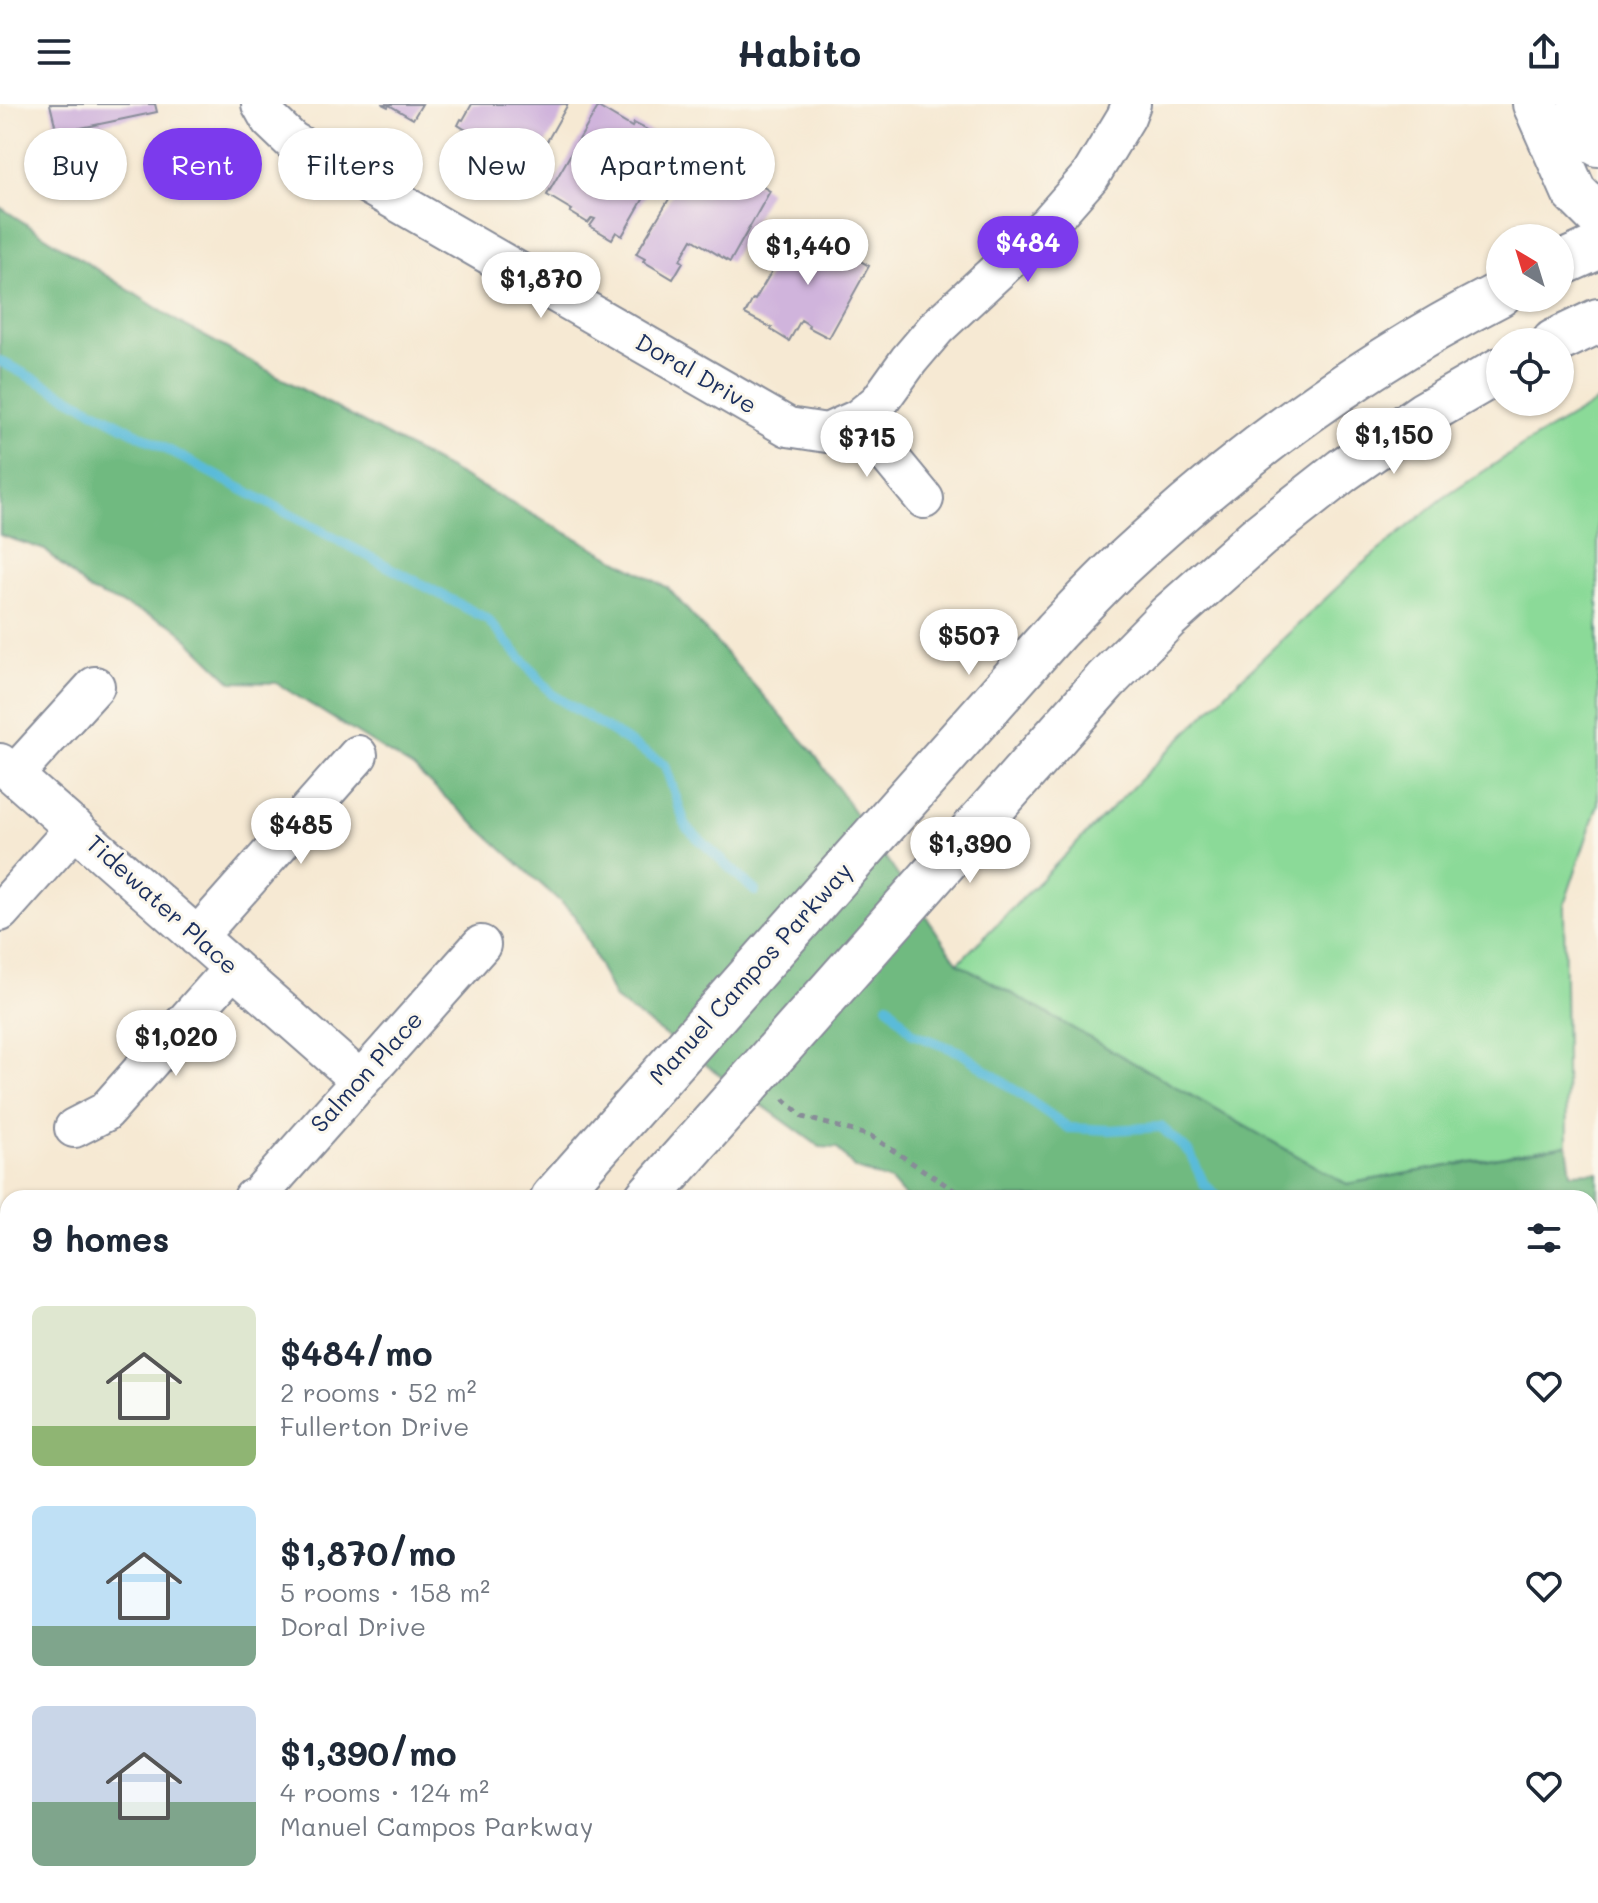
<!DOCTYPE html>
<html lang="en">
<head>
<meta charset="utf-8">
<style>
	:root { --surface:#fff; --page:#f2f2f3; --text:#1f2937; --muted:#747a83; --accent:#7c3aed }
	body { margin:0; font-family:Mali,sans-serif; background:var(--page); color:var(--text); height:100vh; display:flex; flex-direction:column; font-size:30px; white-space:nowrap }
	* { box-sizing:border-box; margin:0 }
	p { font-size:26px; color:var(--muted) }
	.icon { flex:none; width:44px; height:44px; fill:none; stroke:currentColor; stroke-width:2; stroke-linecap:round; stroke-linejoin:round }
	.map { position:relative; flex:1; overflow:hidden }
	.drawer { position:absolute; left:0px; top:1086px; width:1598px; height:714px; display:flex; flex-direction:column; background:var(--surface); border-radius:24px 24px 0 0; box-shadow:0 2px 6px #0004 }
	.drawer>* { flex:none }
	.hud { position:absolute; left:24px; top:24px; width:800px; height:72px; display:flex; gap:16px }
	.needle { width:52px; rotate:322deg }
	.buttons { position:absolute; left:1486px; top:120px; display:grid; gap:16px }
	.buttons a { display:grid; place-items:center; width:88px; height:88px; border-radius:50%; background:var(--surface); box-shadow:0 2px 6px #0004; font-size:40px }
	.price { position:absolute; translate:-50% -68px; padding:0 18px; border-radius:28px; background:#fff; color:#222; font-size:26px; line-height:52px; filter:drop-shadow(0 2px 4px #0008) }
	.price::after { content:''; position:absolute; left:50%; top:48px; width:24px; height:18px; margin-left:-12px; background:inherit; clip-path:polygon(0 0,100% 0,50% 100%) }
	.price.selected { background:var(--accent); color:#fff }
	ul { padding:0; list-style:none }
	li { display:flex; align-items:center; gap:24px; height:200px; padding:0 32px }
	li span { display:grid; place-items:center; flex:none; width:224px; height:160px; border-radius:12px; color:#555 }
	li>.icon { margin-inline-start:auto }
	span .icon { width:96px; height:96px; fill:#fffc; stroke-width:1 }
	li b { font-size:34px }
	h2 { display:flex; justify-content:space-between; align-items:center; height:96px; padding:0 32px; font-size:34px }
	.tag { padding:0 28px; border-radius:36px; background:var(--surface); box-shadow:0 2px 6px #0004; font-size:28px; line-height:72px }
	.tag.selected { background:var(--accent); color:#fff }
	header { display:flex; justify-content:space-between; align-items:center; height:104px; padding:0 32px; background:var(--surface); font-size:36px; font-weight:700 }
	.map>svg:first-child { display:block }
	.green { fill:#8bda98; stroke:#53847b; stroke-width:2 }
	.forest { fill:#70ba80; stroke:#46746f; stroke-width:2 }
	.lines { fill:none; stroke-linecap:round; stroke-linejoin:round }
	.stream { stroke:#5abbd9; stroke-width:10 }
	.canal { stroke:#5abbd9; stroke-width:36 }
	.building { fill:#d0b4dc }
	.lane-casing { stroke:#888c98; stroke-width:22 }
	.street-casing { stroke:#888c98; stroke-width:42 }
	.secondary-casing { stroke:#888c98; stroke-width:48 }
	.path { stroke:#888c98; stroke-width:5; stroke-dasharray:6 6; stroke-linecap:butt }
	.lane { stroke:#fff; stroke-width:18 }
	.street { stroke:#fff; stroke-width:38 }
	.secondary { stroke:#fff; stroke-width:44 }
	.labels { text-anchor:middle; stroke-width:6; stroke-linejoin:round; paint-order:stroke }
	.street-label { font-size:24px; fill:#1b2f5e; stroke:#fbf7ec }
</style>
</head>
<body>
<header><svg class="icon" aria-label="menu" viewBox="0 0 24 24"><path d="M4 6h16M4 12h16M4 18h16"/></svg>Habito<svg class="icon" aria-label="share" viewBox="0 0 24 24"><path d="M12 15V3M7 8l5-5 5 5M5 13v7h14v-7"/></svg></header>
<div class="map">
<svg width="1598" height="1799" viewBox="0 0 1598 1799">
	<rect width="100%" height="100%" fill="#fbf7ec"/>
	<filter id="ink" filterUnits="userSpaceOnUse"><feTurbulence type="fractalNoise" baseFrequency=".0125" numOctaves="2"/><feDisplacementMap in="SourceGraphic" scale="16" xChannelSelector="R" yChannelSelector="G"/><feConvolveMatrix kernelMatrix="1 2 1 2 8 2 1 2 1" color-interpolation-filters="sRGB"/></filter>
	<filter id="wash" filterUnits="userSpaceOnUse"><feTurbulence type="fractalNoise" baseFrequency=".006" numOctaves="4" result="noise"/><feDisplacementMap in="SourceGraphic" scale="32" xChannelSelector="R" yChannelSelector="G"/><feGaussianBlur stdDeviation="1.8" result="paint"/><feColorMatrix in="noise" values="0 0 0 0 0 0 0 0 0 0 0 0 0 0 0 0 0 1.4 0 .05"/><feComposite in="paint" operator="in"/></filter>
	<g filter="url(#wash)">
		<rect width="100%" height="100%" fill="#f6e9d3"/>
		<path class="green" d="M1598,297V700L1564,801L1567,1041L1347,1080L1207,1002L958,859L1232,583L1361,461L1442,395L1525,340Z"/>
		<path class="forest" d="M0,103L180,219L668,484L813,648L958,859L1347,1080L1567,1041L1571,1069L1598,1068V1164H1590V1094H906L891,1077L854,1064L837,1044L820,1043L615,895L575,811L413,664L276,579L232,578L173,521L90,487L45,446L0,431Z"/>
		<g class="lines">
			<path class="stream" d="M0,257L487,515L553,591L665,661L686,723L755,787
				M888,901L913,930L960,948L1069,1024L1110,1026L1161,1023L1190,1049L1204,1080L1219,1094
				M1590,1110H1598"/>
			<path class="canal" d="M1590,1564L1598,1554
				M1365,1799L1373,1792"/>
		</g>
		<g id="blocks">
			<path class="building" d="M50,0H155L157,8L57,29Z
				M382,0H422L413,15L389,1L388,3Z
				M472,0H568L523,80L477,57L489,37L482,32L481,35L458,21L461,15L463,16Z
				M598,3L632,23L634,19L659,32L656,37L672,45L622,132L616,128L612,135L590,122L595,115L592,114L588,119L570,108L572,106L547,91Z
				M699,45L770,87L730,158L692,135L680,156L683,158L673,175L643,157L645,155L636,150Z
				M798,122L869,162L829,234L808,223L809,221L801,216L789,237L771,226L772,224L745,210L753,195L755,196Z"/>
		</g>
	</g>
	<g filter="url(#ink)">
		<use href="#blocks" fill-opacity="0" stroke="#888c98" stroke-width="2"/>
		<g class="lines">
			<g class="lane-casing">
				<path id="lane" d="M1590,1457L1598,1435
					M1590,1645L1598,1634
					M1296,1799L1304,1792
					M1442,1799L1450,1792"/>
			</g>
			<g class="street-casing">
				<path id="street" d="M261,0L270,16L292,37L788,323L827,329L858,315L879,298L909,256L937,223L1048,120L1091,71L1126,13L1131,0
					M858,315L924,395
					M0,659L360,976
					M14,671L95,582
					M0,808L75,724
					M197,833L358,651
					M74,1024L105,1008L233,864
					M253,1094L257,1093L481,841
					M907,1792L914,1799
					M856,1799L863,1792"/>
			</g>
			<g class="secondary-casing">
				<path id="secondary" d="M1535,0L1574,88L1598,112
					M1581,0L1598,40
					M1560,160L1598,143
					M1554,238L1598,217
					M553,1094L1056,527C1078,504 1100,480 1124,458C1236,354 1363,260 1500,190
					M647,1094L1105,577L1168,513L1258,433L1343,366L1424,310L1500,266
					M0,1211L8,1218
					M0,1291L8,1298
					M0,1720L8,1711
					M554,1792L561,1799
					M639,1792L645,1799
					M18,1799L25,1792"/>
			</g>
			<path class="path" d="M784,995L803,1013L871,1032L966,1094"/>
			<use href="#lane" class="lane"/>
			<use href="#street" class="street"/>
			<use href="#secondary" class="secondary"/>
		</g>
	</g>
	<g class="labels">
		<g class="street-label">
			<text transform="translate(696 270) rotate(30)" y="8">Doral Drive</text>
			<text transform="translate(162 801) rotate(42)" y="8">Tidewater Place</text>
			<text transform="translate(751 870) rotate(-48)" y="8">Manuel Campos Parkway</text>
			<text transform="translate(367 968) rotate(-48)" y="8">Salmon Place</text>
		</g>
	</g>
</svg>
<div class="buttons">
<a><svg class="needle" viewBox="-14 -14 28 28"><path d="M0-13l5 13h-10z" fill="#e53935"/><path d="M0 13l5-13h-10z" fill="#747a83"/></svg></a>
<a><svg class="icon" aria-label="locate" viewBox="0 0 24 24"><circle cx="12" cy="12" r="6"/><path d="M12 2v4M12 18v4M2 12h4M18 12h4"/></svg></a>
</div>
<b class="price selected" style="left:1028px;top:180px">$484</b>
<b class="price" style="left:808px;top:183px">$1,440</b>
<b class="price" style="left:541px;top:216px">$1,870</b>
<b class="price" style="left:1394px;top:372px">$1,150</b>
<b class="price" style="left:867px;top:375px">$715</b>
<b class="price" style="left:969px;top:573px">$507</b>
<b class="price" style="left:301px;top:762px">$485</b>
<b class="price" style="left:970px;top:781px">$1,390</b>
<b class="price" style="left:176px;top:974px">$1,020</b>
<div class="hud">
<a class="tag">Buy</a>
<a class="tag selected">Rent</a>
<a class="tag">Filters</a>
<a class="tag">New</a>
<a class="tag">Apartment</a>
</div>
<section class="drawer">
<h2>9 homes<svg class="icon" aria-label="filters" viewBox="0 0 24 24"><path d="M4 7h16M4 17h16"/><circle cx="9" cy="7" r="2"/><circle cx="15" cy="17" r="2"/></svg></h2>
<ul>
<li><span style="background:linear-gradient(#dfe7d0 75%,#8fb573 0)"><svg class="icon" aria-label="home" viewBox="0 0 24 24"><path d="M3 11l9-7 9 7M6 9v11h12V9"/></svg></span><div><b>$484/mo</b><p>2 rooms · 52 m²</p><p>Fullerton Drive</p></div><svg class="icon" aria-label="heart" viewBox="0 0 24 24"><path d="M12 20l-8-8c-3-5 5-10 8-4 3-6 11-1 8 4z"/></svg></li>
<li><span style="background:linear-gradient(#bfe0f5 75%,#7fa58c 0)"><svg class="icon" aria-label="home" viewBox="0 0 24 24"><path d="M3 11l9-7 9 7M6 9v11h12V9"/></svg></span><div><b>$1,870/mo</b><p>5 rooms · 158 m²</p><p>Doral Drive</p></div><svg class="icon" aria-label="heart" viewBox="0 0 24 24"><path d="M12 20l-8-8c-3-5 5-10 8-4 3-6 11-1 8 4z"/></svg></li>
<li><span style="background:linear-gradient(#c9d6e8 60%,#7fa58c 0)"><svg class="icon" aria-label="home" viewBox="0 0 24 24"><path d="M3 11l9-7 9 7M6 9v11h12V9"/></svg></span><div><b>$1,390/mo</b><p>4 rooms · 124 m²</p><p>Manuel Campos Parkway</p></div><svg class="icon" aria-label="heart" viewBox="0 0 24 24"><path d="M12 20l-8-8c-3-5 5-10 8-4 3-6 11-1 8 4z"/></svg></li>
</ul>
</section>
</div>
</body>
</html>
